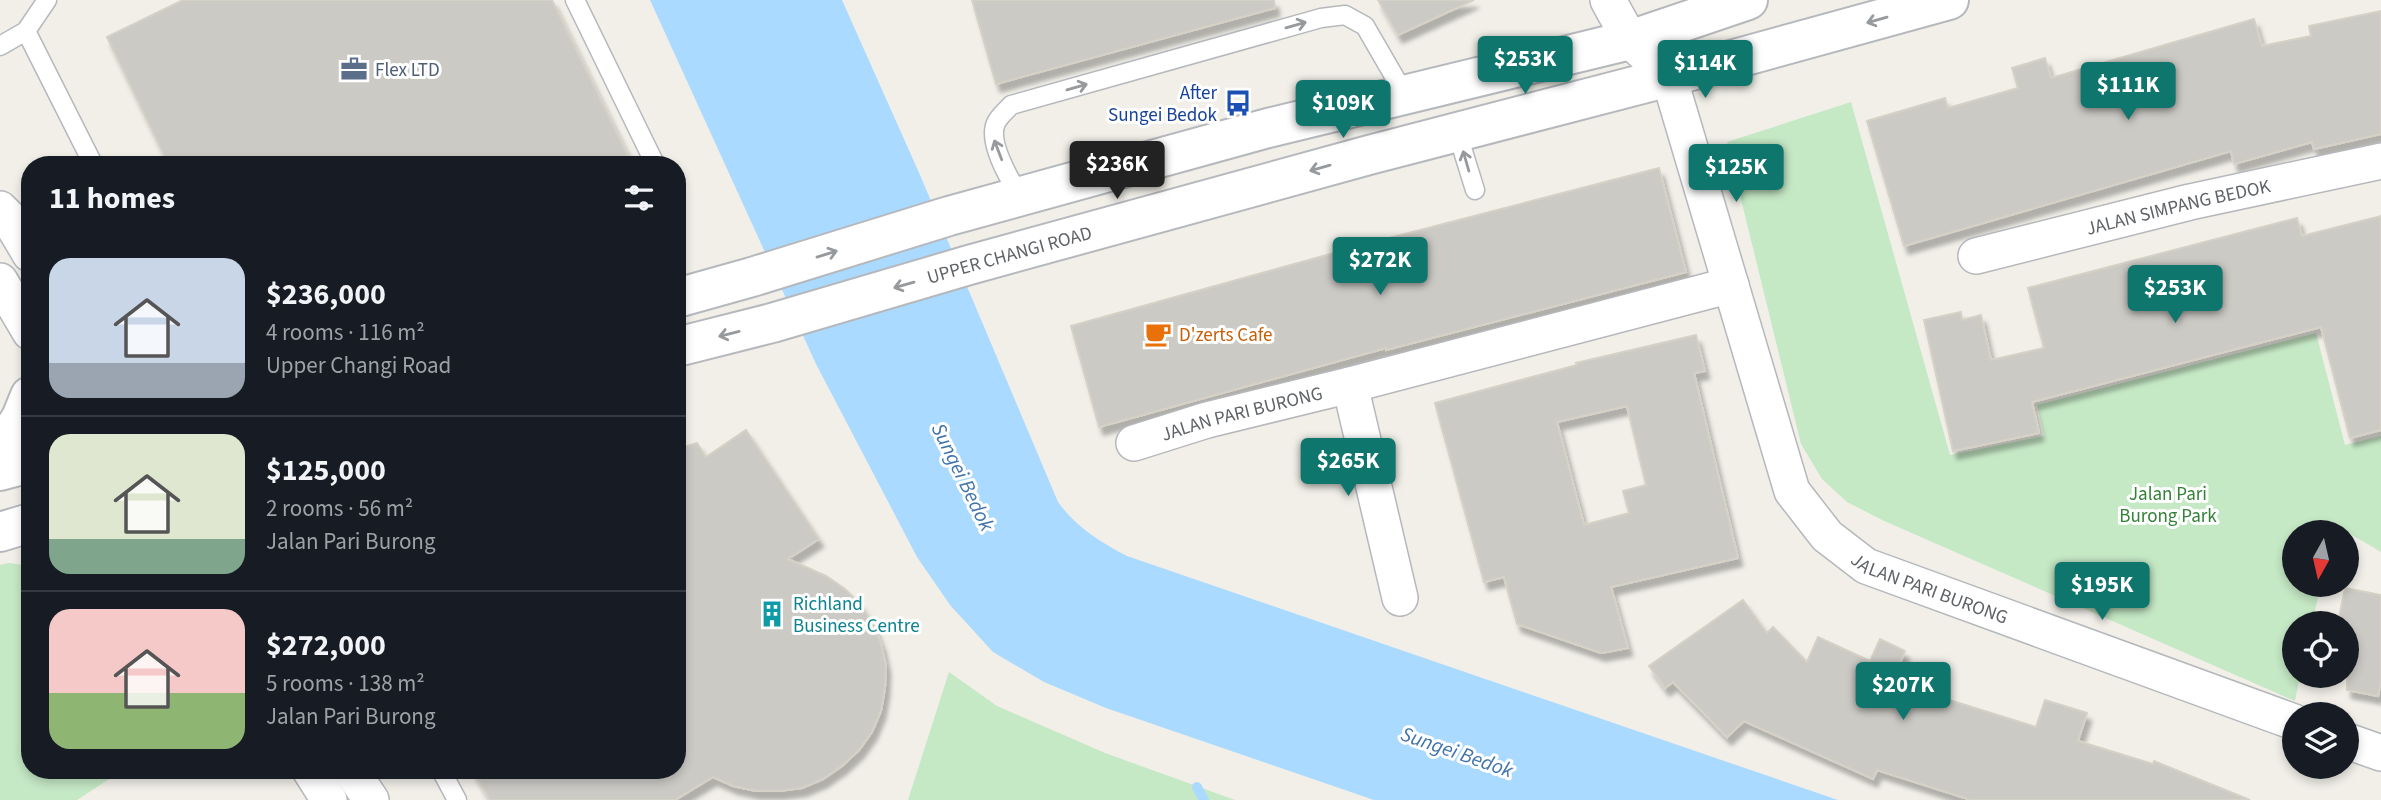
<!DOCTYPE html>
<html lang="en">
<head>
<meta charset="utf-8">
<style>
	:root { --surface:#171b24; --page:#242831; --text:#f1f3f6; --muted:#9ea1a6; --line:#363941; --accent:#0f766e }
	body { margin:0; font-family:"Source Sans 3",sans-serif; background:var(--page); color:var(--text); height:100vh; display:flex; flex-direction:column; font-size:26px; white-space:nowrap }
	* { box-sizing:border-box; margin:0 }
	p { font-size:23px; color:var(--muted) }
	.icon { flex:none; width:38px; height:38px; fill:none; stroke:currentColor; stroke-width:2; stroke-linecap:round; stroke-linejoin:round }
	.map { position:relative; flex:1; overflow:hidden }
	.details { position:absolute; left:21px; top:156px; width:665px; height:623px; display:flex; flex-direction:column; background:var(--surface); border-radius:28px; box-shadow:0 4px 10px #0003 }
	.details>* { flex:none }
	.needle { width:46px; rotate:188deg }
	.fabs { position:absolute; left:2282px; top:520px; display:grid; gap:14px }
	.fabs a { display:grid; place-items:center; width:77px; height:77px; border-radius:50%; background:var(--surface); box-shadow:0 4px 10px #0003; font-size:35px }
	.price { position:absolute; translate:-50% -60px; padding:0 16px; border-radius:7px; background:var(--accent); color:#fff; font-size:23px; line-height:46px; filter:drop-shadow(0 2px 4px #0008) }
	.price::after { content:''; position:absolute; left:50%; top:42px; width:21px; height:16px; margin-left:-10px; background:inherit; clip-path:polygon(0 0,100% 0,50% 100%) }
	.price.current { background:#222; color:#fff }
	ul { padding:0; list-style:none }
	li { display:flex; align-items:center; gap:21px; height:175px; padding:0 28px }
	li+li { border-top:2px solid var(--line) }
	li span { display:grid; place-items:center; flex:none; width:196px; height:140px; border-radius:21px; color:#555 }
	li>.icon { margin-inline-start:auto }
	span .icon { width:84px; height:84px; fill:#fffc; stroke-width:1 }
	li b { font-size:30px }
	h2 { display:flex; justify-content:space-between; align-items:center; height:84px; padding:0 28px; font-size:30px }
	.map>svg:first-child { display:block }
	.green { fill:#c5e8c5 }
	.water { fill:#aadaff }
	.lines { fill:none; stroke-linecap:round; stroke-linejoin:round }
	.stream { stroke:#aadaff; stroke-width:10 }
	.building { fill:#cccac5; stroke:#d6d1c6; stroke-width:2; fill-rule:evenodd; filter:url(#shadow) }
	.service-casing { stroke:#b5b8bc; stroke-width:21 }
	.minor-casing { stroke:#b5b8bc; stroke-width:38 }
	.tertiary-casing { stroke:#b5b8bc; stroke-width:42 }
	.service { stroke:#fff; stroke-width:18 }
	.minor { stroke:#fff; stroke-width:35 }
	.tertiary { stroke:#fff; stroke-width:38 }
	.oneway { stroke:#979a9d }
	.labels { text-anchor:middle; stroke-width:6; stroke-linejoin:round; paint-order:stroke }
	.service-label { font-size:19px; fill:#4e5e75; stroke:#fff; text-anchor:start }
	.transit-label { font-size:19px; fill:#164399; stroke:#fff; text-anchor:end }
	.street-label { font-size:19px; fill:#5f6368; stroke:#fff }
	.food-label { font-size:19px; fill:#c56008; stroke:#fff; text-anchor:start }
	.park-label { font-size:19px; fill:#348238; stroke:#fff }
	.culture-label { font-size:19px; fill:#0d838f; stroke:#fff; text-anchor:start }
	.water-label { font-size:21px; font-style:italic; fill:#4174aa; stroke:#fff }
</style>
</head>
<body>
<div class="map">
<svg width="2381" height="800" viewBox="0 0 2381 800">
	<defs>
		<filter id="shadow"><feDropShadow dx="4.5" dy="8" stdDeviation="2" flood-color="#0004"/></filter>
	</defs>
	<rect width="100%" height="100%" fill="#f1efe8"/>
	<path class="green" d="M1851,102L1950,455L2044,436L2037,405L2316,333L2345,445L2381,436V552L2347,532L2335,528L2334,532H2294V584L2321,585L2312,623H2294V676H2300L2295,701L1882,520L1847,502L1822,479L1801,444L1727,142Z
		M9,563L30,566V770H123L77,800H0V565Z
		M949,672L997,706L1105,753L1235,800H908Z"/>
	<path class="water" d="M650,0H842L920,175L1058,502C1076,527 1100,542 1127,556L1838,800H1374L1106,708L1044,682L993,652L950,605L917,557L816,364Z"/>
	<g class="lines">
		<path class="stream" d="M1197,787L1204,800"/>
	</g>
	<path class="building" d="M183,0H552L632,164H168L107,37Z
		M972,0H1274L1275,8L996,84Z
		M1378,0H1474L1398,35Z
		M2381,11V134L2314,149L2312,142L2234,164L2231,151L1904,246L1867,121L1945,98L1948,108L2018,88L2012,68L2045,58L2051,78L2254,19L2262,46L2311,36L2309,26Z
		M1659,168L1686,272L1386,350V348L1099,427L1071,326L1370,243Z
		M2381,216V430L2350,438L2321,327L2032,402L2039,433L1953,451L1924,320L1961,312L1962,320L1981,315L1991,360L2044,348L2028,288L2297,218L2302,236Z
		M1696,335L1705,371L1694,373L1738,558L1611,587L1628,648L1601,653L1517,624L1504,577L1484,582L1435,403L1577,365L1576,363ZM1627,406L1646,485L1623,491L1629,513L1584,525L1557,422Z
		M746,430L819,539L788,559L826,576L845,589L861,605L873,624L881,644L886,666L885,688L881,711L872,732L859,750L842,766L823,779L802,788L779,791H756L733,786L713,777L675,800H490L472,770H677V449L697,443L706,457Z
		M2345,588L2381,595V681L2378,696L2347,690V623H2338Z
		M1743,600L1767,633L1773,627L1807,662L1818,637L1870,661L1880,639L1905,651L1896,672L1917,682L1914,689L2036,727L2045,700L2087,713L2078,741L2153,764L2154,761L2250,800H1971L1877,770L1873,779L1744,721L1727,737L1673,682L1665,688L1649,666Z"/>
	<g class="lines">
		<g class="service-casing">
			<path id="service" d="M575,0L655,164
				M26,31L93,164
				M0,46L26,31L47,0
				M1457,132L1475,190
				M1020,197C1010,180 987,142 996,123C999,116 1007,110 1011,105L1321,18L1345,15L1365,26L1405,95
				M441,770L457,800"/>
		</g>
		<g class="minor-casing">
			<g id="minor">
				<path id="s1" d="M1608,0L1630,40L1669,77L1792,491L1827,536L1866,566L2294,722"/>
				<path d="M0,209L8,217L30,254"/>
				<path id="s2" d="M1976,256L2190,202L2381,161"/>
				<path d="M0,281L30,332"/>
				<path d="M1350,385L1400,598"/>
				<path id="s3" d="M1134,443L1207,420L1350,385L1731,285"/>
				<path d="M2347,741L2381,753"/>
				<path d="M310,770L329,800"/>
				<path d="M351,770L371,800"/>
			</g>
		</g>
		<g class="tertiary-casing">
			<g id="tertiary">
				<path d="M677,298L752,277L949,216L1268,128L1630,40L1748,0"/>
				<path id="s4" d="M677,347L772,323L969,265L1369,155L1669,77L1949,0"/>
				<path d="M0,451L21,418L30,396"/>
				<path d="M0,471L30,463"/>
				<path d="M0,532L30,523"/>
			</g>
		</g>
		<use href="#service" class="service"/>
		<use href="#minor" class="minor"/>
		<use href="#tertiary" class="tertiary"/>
	</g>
	<defs><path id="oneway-shaft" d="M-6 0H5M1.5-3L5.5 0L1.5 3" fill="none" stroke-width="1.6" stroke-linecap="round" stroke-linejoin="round" transform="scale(1.75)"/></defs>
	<g class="oneway">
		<use href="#oneway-shaft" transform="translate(1877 20) rotate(164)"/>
		<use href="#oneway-shaft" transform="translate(1296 25) rotate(-16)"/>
		<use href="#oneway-shaft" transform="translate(1077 87) rotate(-16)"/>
		<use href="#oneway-shaft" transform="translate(998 150) rotate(-111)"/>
		<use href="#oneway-shaft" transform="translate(1466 161) rotate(-106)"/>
		<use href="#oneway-shaft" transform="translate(1320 168) rotate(164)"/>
		<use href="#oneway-shaft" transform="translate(827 254) rotate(-17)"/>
		<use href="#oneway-shaft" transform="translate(904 285) rotate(164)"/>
		<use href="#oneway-shaft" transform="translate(729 334) rotate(166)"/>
	</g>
	<defs>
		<g id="office-bare" transform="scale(2.1)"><path d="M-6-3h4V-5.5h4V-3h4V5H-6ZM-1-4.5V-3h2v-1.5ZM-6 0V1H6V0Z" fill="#5c6f8a" stroke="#fff" stroke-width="2.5" paint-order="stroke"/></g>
		<g id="bus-bare" transform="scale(2.1)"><path d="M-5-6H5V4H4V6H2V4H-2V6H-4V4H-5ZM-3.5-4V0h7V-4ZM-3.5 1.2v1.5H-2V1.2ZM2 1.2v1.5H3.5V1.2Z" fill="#1a4fb4" stroke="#fff" stroke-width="2.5" paint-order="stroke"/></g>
		<g id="cafe-bare" transform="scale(2.1)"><path d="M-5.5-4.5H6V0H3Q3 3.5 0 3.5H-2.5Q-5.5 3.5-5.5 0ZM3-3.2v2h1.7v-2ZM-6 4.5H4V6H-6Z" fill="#e8710a" stroke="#fff" stroke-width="2.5" paint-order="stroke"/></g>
		<g id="building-bare" transform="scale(2.1)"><path d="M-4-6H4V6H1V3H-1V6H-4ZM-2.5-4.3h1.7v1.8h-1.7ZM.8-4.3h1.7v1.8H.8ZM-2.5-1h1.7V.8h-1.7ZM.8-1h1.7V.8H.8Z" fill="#0f9aa8" stroke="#fff" stroke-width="2.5" paint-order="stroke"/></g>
	</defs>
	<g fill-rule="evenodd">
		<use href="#office-bare" x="354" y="69"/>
		<use href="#bus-bare" x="1238" y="103"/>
		<use href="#cafe-bare" x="1158" y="334"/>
		<use href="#building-bare" x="772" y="614"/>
	</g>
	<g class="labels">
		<g class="service-label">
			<text x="375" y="76">Flex LTD</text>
		</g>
		<g class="transit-label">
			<text x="1217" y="99">After<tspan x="1217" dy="22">Sungei Bedok</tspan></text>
		</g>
		<g class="street-label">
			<text dy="7" stroke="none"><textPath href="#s2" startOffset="208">JALAN SIMPANG BEDOK</textPath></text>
			<text dy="7" stroke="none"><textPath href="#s4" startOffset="345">UPPER CHANGI ROAD</textPath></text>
			<text dy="7" stroke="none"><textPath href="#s3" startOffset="112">JALAN PARI BURONG</textPath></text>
			<text dy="7" stroke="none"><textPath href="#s1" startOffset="705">JALAN PARI BURONG</textPath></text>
		</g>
		<g class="food-label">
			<text x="1179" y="341">D'zerts Cafe</text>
		</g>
		<g class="park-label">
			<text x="2168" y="500">Jalan Pari<tspan x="2168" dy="22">Burong Park</tspan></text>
		</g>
		<g class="culture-label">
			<text x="793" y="610">Richland<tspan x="793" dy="22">Business Centre</tspan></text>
		</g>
		<g class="water-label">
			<text transform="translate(963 477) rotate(64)" y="7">Sungei Bedok</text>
			<text transform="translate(1457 752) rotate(19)" y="7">Sungei Bedok</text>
		</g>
	</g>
</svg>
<div class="fabs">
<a><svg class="needle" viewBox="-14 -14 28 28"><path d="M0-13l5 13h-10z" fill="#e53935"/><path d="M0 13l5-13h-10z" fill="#9ea1a6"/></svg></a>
<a><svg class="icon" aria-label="locate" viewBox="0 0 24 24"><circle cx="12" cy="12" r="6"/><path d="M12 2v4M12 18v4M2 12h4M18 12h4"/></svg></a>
<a><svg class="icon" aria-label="layers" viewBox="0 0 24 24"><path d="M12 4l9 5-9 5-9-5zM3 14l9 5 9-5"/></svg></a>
</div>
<b class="price" style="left:1525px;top:96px">$253K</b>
<b class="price" style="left:1705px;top:100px">$114K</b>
<b class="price" style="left:2128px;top:122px">$111K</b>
<b class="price" style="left:1343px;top:140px">$109K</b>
<b class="price current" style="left:1117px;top:201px">$236K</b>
<b class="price" style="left:1736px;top:204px">$125K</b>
<b class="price" style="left:1380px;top:297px">$272K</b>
<b class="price" style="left:2175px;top:325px">$253K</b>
<b class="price" style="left:1348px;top:498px">$265K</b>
<b class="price" style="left:2102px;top:622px">$195K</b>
<b class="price" style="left:1903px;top:722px">$207K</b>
<section class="details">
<h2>11 homes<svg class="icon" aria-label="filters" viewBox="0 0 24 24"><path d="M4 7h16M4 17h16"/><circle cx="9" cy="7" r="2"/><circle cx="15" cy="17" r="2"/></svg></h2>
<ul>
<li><span style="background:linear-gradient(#c9d6e8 75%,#9aa5b1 0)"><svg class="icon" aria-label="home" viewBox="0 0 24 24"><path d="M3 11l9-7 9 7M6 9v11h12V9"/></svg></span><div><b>$236,000</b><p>4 rooms · 116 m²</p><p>Upper Changi Road</p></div></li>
<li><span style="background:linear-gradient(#dfe7d0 75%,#7fa58c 0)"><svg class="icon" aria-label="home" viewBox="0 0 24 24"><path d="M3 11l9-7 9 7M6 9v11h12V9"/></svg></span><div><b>$125,000</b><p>2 rooms · 56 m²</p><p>Jalan Pari Burong</p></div></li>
<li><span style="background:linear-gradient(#f6c9c9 60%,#8fb573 0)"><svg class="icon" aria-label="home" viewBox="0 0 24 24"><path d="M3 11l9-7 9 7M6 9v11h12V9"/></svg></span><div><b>$272,000</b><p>5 rooms · 138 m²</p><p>Jalan Pari Burong</p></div></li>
</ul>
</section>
</div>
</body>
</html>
